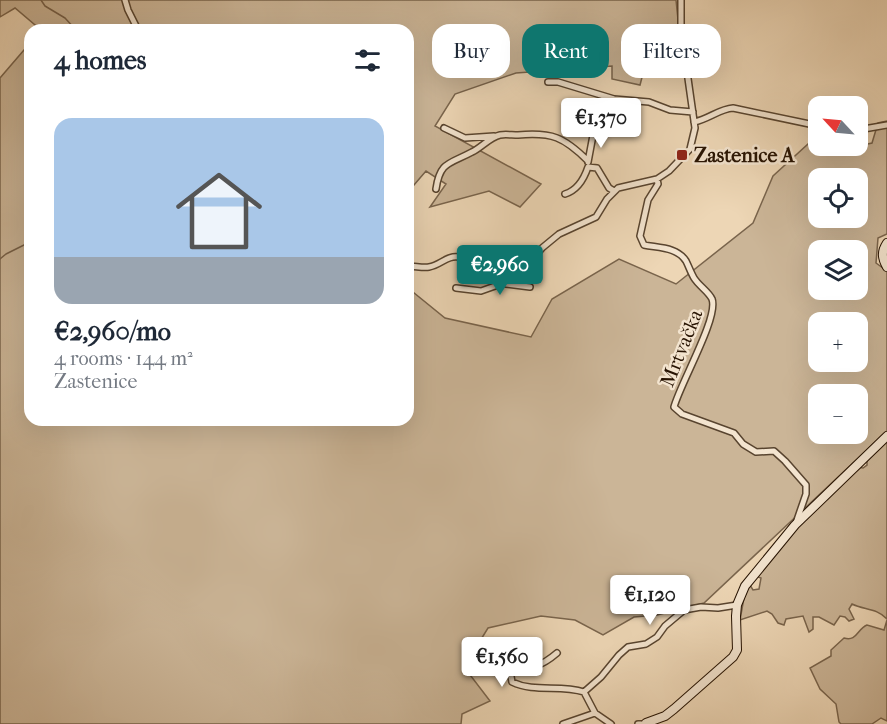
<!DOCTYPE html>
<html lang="en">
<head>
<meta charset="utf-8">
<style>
	:root { --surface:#fff; --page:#f6f6f7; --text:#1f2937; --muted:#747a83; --accent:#0f766e }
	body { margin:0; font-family:"IM FELL French Canon",serif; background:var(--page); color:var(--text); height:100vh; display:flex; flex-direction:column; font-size:22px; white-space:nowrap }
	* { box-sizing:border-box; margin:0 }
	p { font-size:20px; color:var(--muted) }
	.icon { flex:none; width:33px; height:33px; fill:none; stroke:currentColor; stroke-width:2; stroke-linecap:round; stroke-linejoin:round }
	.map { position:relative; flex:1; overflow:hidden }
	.panel { position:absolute; left:24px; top:24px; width:390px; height:402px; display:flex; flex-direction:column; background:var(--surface); border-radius:18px; box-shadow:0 6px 24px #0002 }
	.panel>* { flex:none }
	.hud { position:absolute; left:432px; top:24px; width:364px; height:54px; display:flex; gap:12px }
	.needle { width:39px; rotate:296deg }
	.buttons { position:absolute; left:808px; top:96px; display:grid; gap:12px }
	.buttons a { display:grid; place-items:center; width:60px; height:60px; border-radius:12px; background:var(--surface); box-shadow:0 6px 24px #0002; font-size:30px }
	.price { position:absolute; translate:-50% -51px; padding:0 14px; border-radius:6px; background:#fff; color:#222; font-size:20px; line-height:39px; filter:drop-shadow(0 2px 3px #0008) }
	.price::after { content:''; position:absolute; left:50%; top:36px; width:18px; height:14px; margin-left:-9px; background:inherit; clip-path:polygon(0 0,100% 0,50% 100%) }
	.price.on { background:var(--accent); color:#fff }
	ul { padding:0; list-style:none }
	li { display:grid; align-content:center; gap:12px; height:318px; padding:0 30px }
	li span { display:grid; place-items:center; height:186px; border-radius:18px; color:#555 }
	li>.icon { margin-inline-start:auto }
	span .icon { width:108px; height:108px; fill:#fffc; stroke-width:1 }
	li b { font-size:26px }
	h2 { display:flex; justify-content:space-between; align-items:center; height:72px; padding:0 30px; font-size:26px }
	.chip { padding:0 21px; border-radius:18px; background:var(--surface); box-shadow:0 6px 24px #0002; font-size:21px; line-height:54px }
	.chip.on { background:var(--accent); color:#fff }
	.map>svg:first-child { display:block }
	.green { fill:#cbb597; stroke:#79644c; stroke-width:1.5; fill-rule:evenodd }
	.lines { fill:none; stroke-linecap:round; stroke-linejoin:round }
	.stream { stroke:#766049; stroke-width:1.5 }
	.minor-casing { stroke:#58442f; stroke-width:8 }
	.secondary-casing { stroke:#271302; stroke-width:10 }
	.minor { stroke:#f3e4cf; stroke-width:5 }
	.secondary { stroke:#f3e4cf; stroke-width:8 }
	.poi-dot { fill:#8f2418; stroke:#f3e4cf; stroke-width:2 }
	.labels { text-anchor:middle; stroke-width:5; stroke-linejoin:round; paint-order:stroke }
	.poi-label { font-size:20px; font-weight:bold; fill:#271302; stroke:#f3e4cf; text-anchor:start }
	.street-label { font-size:20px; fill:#271302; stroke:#f3e4cf }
</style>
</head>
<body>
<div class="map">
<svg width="887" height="724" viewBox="0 0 887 724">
	<rect width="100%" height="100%" fill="#edd6b5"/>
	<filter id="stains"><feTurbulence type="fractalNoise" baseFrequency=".00333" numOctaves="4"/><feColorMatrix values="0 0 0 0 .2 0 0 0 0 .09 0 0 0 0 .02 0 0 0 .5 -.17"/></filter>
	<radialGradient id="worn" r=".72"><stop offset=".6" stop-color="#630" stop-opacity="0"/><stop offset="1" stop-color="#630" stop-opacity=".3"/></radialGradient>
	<path class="green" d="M0,0H125L137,30H41L15,8L0,17Z
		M128,0H676L682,59L646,62L640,85L612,79V66L516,73L455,94L435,126L541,184L520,207L489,191L430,207L446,184L426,171L408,192V30H140L130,9Z
		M30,43V420H408V288L445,318L531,337L552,299L619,259L676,284L753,223L773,176L819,134V146H858L872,143L878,123L887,121V234L878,238L876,263L887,271V431L704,603L657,615L634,617L603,635L575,620L541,616L488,628L464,667L490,701L462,714L461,724H0V78ZM819,178H858V218H819ZM819,250H858V290H819ZM819,322H858V362H819ZM819,394H858V434H819Z
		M887,438V619C877,608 864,610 852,604L849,609L854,619L849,621L845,617L840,616L834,625L819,617H813V629L809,632L803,616L786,619L784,625L778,623L772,614L767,611L740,620L745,592L750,585L753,590L759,589L761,578L755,576L793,532L857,467L863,468L867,465V459Z
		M887,620V721L881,718L872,724H841L839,722L836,704L820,689L810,668L831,656V650L844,638C857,642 857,629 867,625L884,630Z"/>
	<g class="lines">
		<path class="stream" d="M41,0L45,6L65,18L76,30
			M0,259L6,254L30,242"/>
		<g class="minor-casing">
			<path id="minor" d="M125,0L128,10L138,30
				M548,82H558L614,99L649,102L670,110L693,112
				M694,122C709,119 719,109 733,108L819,126
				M444,128L465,138L494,136
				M858,130L887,125
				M588,162L594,130
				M657,179L658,184L648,200L640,236L644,245C659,248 677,247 686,261C689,267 691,273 694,278C699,286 708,291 712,299C719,317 680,384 674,407L682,414L734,433L743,444L756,452L774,451L785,461L806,485V494L796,523
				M436,189C440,161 450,164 472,152C481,148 490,137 500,135C505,134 512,135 518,135C552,132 564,137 588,161
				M565,194C578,190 584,179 588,167L597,168L609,188L614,191
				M408,266C415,266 423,268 429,267C441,265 447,255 459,257L498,285L514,280L542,248L559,234L596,217L607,199L618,188L657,179L669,171L690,149L695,128L681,29V0
				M506,284L530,287
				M456,288L481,291L498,285
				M557,653C543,665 530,671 512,666L510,671L512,682C535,693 560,684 584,692L595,713
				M512,666L520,647
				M584,692L601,677L619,655L628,647L646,644L657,637L665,626L684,610L701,607L718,608L737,605
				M563,724L595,713L611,724
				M638,724H647"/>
		</g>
		<g class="secondary-casing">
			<path id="secondary" d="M887,243C881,252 882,258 887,267
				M646,723L665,716L674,709L733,657L737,650L736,616L737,605L745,586L795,525L887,436"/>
		</g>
		<use href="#minor" class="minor"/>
		<use href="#secondary" class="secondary"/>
	</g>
	<rect class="poi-dot" x="676" y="149" width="12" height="12" rx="3"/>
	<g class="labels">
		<g class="poi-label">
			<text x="694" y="162">Zastenice A</text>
		</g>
		<g class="street-label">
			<text transform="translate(681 348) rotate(-68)" y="7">Mrtvačka</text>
		</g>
	</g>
	<rect width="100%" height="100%" filter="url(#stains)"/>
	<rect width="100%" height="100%" fill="url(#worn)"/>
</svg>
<div class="buttons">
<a><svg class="needle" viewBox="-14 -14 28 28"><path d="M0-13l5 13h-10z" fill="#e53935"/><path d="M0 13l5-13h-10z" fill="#747a83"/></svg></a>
<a><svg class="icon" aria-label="locate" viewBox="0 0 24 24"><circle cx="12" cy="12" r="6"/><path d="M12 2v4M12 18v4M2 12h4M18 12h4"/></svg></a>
<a><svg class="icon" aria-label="layers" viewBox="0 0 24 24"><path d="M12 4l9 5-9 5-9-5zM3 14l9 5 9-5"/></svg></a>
<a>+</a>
<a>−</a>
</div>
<b class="price" style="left:601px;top:149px">€1,370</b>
<b class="price on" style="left:500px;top:296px">€2,960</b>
<b class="price" style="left:650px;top:626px">€1,120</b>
<b class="price" style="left:502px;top:688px">€1,560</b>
<div class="hud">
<a class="chip">Buy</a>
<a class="chip on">Rent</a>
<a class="chip">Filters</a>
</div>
<section class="panel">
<h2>4 homes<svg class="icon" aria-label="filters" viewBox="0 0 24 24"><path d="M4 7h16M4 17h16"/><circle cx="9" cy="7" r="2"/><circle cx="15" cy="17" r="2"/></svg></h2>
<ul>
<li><span style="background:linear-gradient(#a9c7e8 75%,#9aa5b1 0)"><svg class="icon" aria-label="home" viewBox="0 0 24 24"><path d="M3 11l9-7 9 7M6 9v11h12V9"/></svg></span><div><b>€2,960/mo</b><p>4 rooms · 144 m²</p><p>Zastenice</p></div></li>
</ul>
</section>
</div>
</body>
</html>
